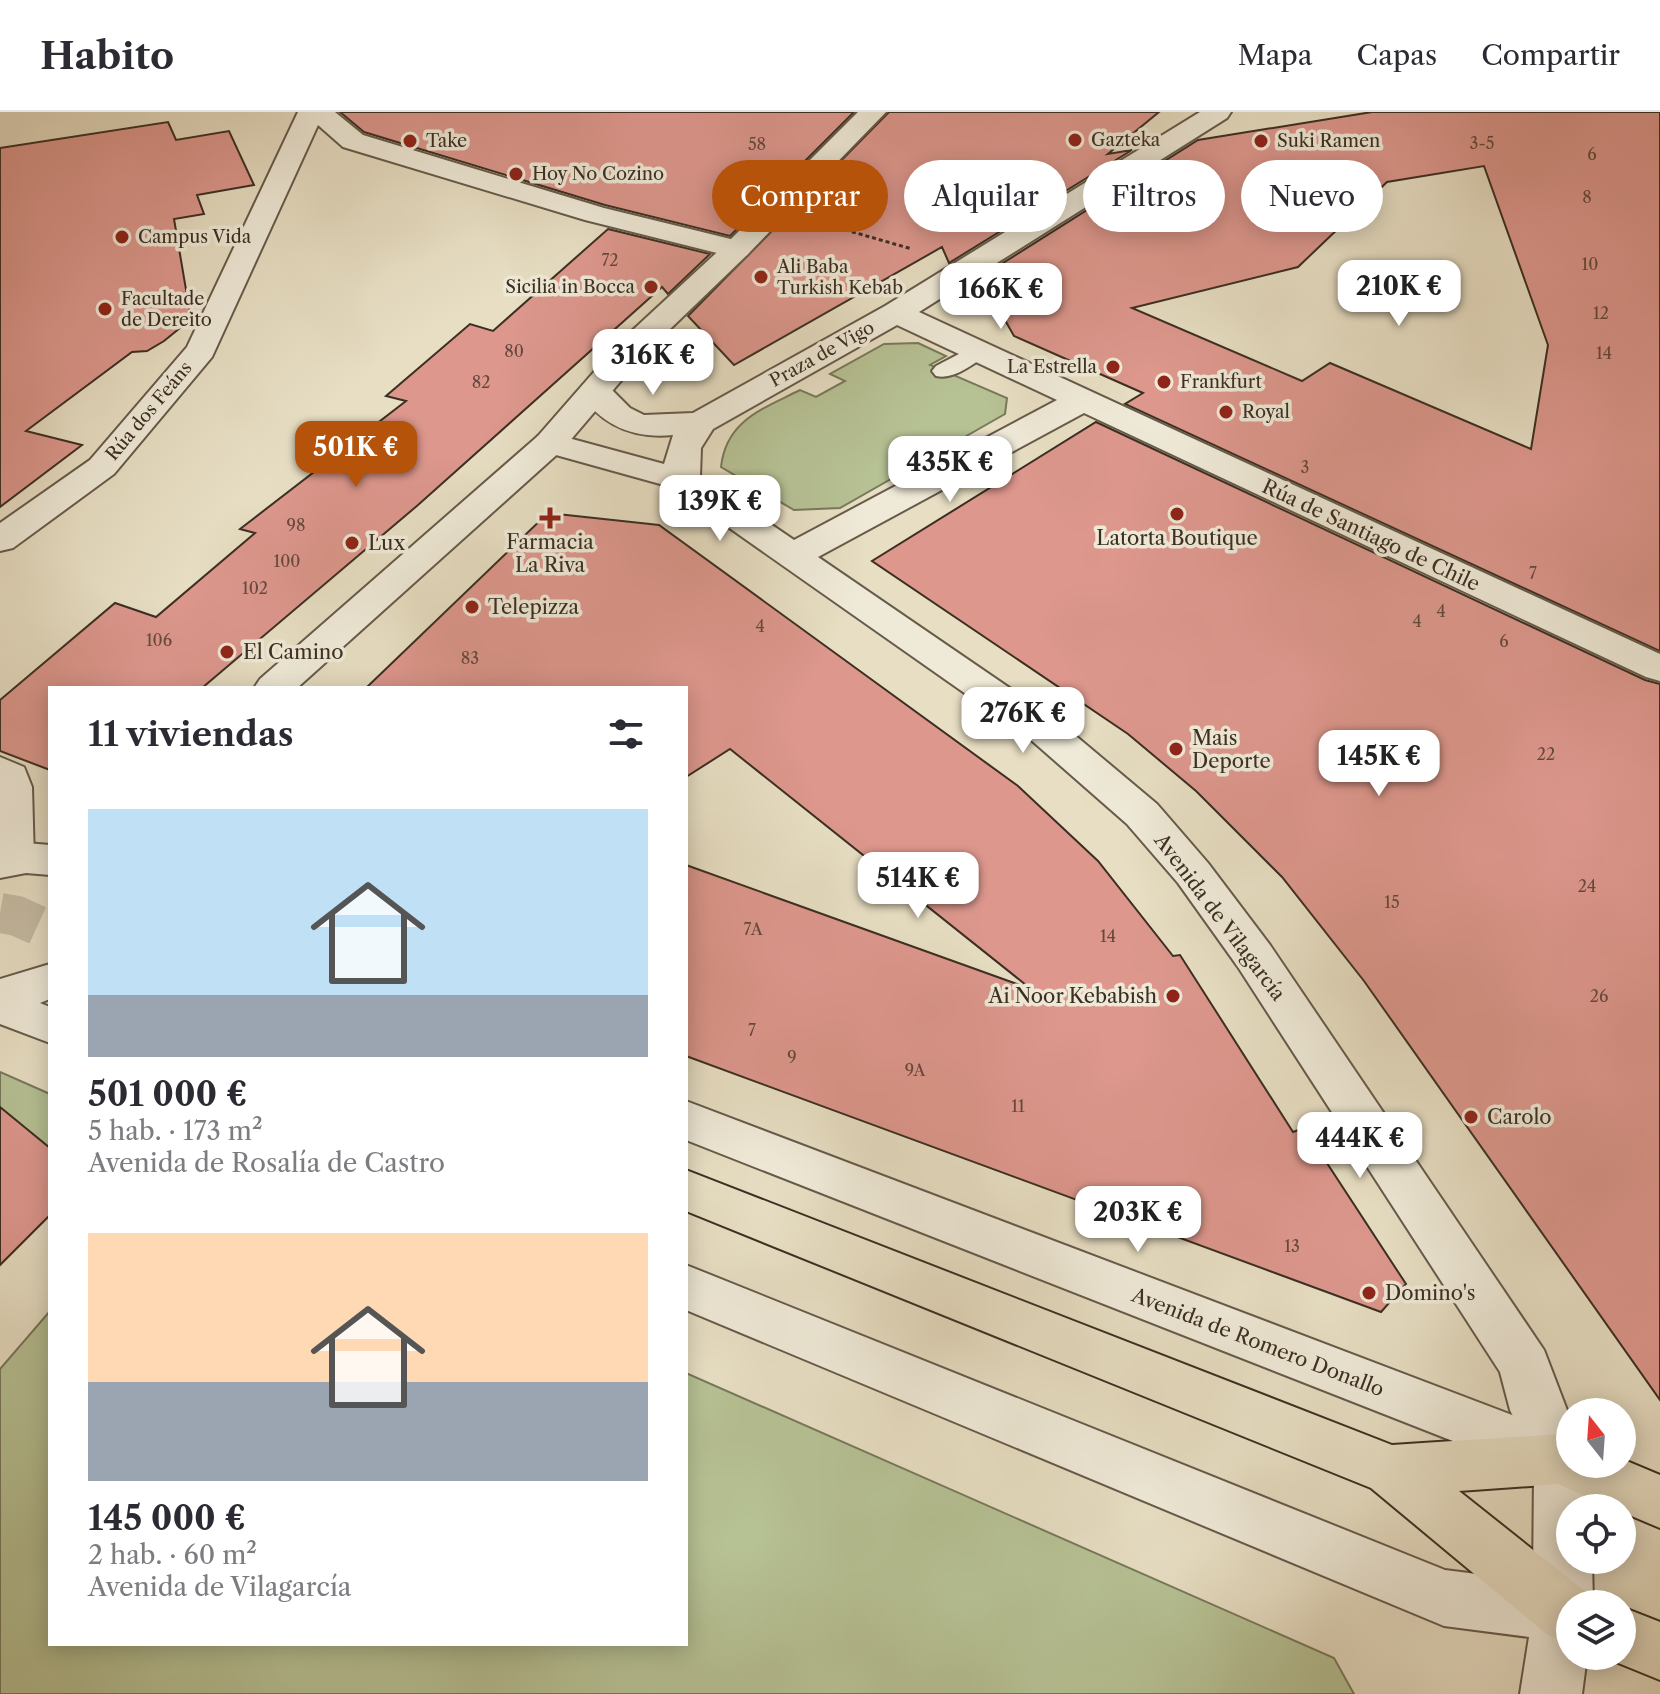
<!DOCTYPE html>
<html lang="es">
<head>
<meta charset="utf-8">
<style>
	:root { --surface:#fff; --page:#f7f7f7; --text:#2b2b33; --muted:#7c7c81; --line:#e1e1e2; --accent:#b45309 }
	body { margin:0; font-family:"Libre Caslon Text",serif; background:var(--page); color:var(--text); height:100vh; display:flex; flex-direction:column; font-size:30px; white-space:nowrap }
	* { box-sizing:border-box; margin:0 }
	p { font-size:26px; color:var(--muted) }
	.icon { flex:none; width:44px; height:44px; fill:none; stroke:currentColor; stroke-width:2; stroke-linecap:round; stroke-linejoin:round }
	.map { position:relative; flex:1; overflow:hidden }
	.panel { position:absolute; left:48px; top:574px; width:640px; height:960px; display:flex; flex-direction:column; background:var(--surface); border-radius:0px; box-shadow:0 4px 20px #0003 }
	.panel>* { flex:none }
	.guide { position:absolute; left:712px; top:48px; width:760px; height:72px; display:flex; gap:16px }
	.needle { width:52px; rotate:343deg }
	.fabs { position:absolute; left:1556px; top:1286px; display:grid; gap:16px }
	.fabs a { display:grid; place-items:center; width:80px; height:80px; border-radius:50%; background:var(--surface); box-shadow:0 4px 20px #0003; font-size:40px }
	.price { position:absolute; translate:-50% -68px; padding:0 18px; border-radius:16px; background:#fff; color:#222; font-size:26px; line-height:52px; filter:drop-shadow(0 2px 4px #0008) }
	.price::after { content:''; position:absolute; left:50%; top:48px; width:24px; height:18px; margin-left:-12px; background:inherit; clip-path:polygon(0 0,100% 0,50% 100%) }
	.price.on { background:var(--accent); color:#fff }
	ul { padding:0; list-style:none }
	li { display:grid; align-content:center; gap:16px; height:424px; padding:0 40px }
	li span { display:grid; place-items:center; height:248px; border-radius:0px; color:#555 }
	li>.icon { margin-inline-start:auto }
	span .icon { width:144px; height:144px; fill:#fffc; stroke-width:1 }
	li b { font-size:34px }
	h2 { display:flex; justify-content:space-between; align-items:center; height:96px; padding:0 40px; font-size:34px }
	.pill { padding:0 28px; border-radius:36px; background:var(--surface); box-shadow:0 4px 20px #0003; font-size:28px; line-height:72px }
	.pill.on { background:var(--accent); color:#fff }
	header { display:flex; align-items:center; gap:48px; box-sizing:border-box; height:112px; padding:0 40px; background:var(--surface); border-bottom:2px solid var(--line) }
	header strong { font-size:38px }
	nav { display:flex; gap:44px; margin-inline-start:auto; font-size:28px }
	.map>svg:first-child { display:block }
	.green { fill:#b6c194; stroke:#78785b; stroke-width:2 }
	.building { fill:#dd978d; stroke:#3b2e22; stroke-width:2; fill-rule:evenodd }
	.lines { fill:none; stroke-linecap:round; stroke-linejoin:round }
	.primary-tunnel { stroke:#c5bba3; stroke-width:40; stroke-dasharray:40 20; stroke-linecap:butt }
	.service-casing { stroke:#665a4a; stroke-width:4 }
	.pedestrian-casing { stroke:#665a4a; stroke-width:4 }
	.minor-casing { stroke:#665a4a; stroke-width:4 }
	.tertiary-casing { stroke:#665a4a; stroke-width:4 }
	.primary-casing { stroke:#3b2e22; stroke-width:4 }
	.path { stroke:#3b2e22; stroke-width:3; stroke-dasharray:4 3; stroke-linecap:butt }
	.service { fill:#efead8; fill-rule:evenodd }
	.pedestrian { fill:#efead8; fill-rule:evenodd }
	.minor { fill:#efead8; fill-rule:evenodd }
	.tertiary { fill:#efead8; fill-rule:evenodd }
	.primary { fill:#e7dec3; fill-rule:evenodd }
	.poi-dot { fill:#8f2418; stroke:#efead8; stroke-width:3 }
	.labels { text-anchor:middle; stroke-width:7; stroke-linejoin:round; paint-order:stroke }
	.number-label { font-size:16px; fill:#64483d }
	.far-poi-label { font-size:18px; fill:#3b2e22; stroke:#efead8; text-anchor:start }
	.far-street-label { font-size:18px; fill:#3b2e22; stroke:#efead8 }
	.street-label { font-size:20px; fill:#3b2e22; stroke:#efead8 }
	.poi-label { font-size:20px; fill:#3b2e22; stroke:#efead8; text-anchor:start }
</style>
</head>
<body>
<header>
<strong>Habito</strong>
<nav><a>Mapa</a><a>Capas</a><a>Compartir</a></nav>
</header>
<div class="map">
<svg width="1660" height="1582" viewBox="0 0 1660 1582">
	<rect width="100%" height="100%" fill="#e7dec3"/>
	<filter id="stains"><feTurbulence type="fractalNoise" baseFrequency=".0025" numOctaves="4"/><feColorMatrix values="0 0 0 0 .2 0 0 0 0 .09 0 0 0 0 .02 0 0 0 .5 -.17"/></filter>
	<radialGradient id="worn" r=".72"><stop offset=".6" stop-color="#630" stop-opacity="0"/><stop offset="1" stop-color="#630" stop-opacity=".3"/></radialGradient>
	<path class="green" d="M918,231L946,244L930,253L1007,286L1005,302L840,396L794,398L721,355C726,308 763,297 800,278L816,285L845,269L830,262L884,232Z
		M0,960L50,982V1045L0,1007Z
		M50,1199V1532H686V1261L1334,1546L1354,1582H0V1257Z"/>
	<path class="building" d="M340,0H854L730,124L605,93L364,20Z
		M889,0H1159L1108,42L1132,38L949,151L942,135L734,253L688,204Z
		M1372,0H1660V539L1125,292L1143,281L1014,224L993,187L965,188L960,178L1198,28ZM1484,54L1548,233L1531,337L1330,251L1302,269L1132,196L1298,155L1387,70Z
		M168,10L176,28L229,19L254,73L197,83L204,102L174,107L191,207L164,229L147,239L132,240L26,319L82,333L0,395V36Z
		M608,117L710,142L668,182L662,175L418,393L202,576H50V658L0,639V588L115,491L156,505L255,421L240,417L406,289L386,284L470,212L493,219Z
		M1096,310L1645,568L1660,572V1288L1364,869L1282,765L1196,679L1128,622L872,449Z
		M548,401L659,413L1018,674L1098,749L1173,844L1180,843L1293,1020L1304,1016L1406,1172L1381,1200L686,944V753L1031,877L730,637L686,665V576H366Z
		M0,995L50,1036V1103L0,1153Z"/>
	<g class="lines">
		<path class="primary-tunnel" d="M0,801L17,804L50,819"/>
		<g class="service-casing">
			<path id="service" d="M978,232L986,234L990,239L986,244C971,253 954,268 936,264L932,259L936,254Z"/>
		</g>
		<g class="pedestrian-casing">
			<path id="pedestrian" d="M298,0H335L363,23L604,96L747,131L752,137L747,143L737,146L585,108L343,35L318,13L212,245L114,362L13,436L0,439V411L90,348L187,235Z
				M0,645L24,655L32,675L34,748L27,758L12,763L0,759Z"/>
		</g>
		<g class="minor-casing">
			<path id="minor" d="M1200,0H1231L1227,6L919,200L1660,542V569L1646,565L1084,301L818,445L1058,609L1157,692L1208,751L1270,833L1544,1238L1570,1306V1352H1588L1582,1365L1562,1372L1542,1365L1510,1298L1500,1260L1238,855L1178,771L1127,712L1030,627L671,375L538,338L533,331L538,324L550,321L664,352L673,323C633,327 602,314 579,280L583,273L595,270L607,273L630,296L644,303L693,301L885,194ZM897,213L1057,288L794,428L700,364L701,336L713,317Z"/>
		</g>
		<g class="tertiary-casing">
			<path id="tertiary" d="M858,0H886L747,143L643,243L562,338L297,576H254L260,567L538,324L621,229L727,131Z
				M26,731L50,733V763L26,761L0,766V736Z
				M50,852V887L40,891L50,895V931L0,912V867Z
				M686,989L1570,1325V1352H1590L1591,1396H1570V1448H1592L1593,1492H1570V1544H1587L1582,1582H1520L1529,1525L1444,1514L686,1198V1153L1445,1458L1533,1469L1534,1361L686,1028Z"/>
		</g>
		<g class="primary-casing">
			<path id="primary" d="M686,1058L1392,1333L1562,1322L1570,1325V1352H1622V1347L1660,1363V1416L1622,1400V1396H1612L1559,1372L1459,1379L1591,1484L1595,1492H1570V1532L1549,1524L1371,1376L686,1099Z
				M1622,1495L1660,1510V1568L1601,1544H1622Z"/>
		</g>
		<path class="path" d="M825,112L912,137"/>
		<use href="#service" class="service"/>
		<use href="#pedestrian" class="pedestrian"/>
		<use href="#minor" class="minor"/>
		<use href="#tertiary" class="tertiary"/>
		<use href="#primary" class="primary"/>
	</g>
	<g class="poi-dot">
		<circle cx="1075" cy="28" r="8"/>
		<circle cx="410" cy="29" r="8"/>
		<circle cx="1261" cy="29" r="8"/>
		<circle cx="516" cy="62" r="8"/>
		<circle cx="122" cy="125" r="8"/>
		<circle cx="761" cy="165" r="8"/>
		<circle cx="651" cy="175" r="8"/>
		<circle cx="105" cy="197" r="8"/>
		<circle cx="1113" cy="255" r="8"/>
		<circle cx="1164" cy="270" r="8"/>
		<circle cx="1226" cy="300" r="8"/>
		<circle cx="1177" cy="402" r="8"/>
		<path d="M546 394h8v8h8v8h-8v8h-8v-8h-8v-8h8z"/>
		<circle cx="352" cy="431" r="8"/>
		<circle cx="472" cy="495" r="8"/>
		<circle cx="227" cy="540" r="8"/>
		<circle cx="1176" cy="637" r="8"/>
		<circle cx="1173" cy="884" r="8"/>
		<circle cx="1471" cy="1005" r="8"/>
		<circle cx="1369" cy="1181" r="8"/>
	</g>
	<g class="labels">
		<g class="number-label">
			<text x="1482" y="37">3-5</text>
			<text x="757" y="38">58</text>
			<text x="1592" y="48">6</text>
			<text x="1587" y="91">8</text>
			<text x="610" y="154">72</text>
			<text x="1590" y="158">10</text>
			<text x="1601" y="207">12</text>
			<text x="514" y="245">80</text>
			<text x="1604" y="247">14</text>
			<text x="481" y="276">82</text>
			<text x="1305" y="361">3</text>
			<text x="296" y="419">98</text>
			<text x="287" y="455">100</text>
			<text x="1533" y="467">7</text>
			<text x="255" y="482">102</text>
			<text x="1441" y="505">4</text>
			<text x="1417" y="515">4</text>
			<text x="760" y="520">4</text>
			<text x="159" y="534">106</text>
			<text x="1504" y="535">6</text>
			<text x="470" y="552">83</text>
			<text x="1546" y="648">22</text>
			<text x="1587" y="780">24</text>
			<text x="1392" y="796">15</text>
			<text x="753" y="823">7A</text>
			<text x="1108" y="830">14</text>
			<text x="1599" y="890">26</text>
			<text x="752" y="924">7</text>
			<text x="792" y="951">9</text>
			<text x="915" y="964">9A</text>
			<text x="1018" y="1000">11</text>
			<text x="1292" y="1140">13</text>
		</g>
		<g class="far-poi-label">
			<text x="1091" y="34">Gazteka</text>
			<text x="426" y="35">Take</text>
			<text x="1277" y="35">Suki Ramen</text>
			<text x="532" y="68">Hoy No Cozino</text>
			<text x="138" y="131">Campus Vida</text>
			<text x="777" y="161">Ali Baba<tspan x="777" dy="21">Turkish Kebab</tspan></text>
			<text x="635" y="181" text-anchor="end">Sicilia in Bocca</text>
			<text x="121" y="193">Facultade<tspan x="121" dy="21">de Dereito</tspan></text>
			<text x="1097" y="261" text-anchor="end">La Estrella</text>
			<text x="1180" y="276">Frankfurt</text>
			<text x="1242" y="306">Royal</text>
		</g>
		<g class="far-street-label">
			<text transform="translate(822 242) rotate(-29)" y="6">Praza de Vigo</text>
			<text transform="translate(149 299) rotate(-50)" y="6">Rúa dos Feáns</text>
		</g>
		<g class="street-label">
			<text transform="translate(1371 423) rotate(25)" y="7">Rúa de Santiago de Chile</text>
			<text transform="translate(1220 805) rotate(53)" y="7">Avenida de Vilagarcía</text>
			<text transform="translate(1258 1230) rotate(21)" y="7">Avenida de Romero Donallo</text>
		</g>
		<g class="poi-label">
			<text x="1177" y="433" text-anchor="middle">Latorta Boutique</text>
			<text x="550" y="437" text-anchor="middle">Farmacia<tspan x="550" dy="23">La Riva</tspan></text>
			<text x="368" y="438">Lux</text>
			<text x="488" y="502">Telepizza</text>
			<text x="243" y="547">El Camino</text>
			<text x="1192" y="633">Mais<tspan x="1192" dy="23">Deporte</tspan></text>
			<text x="1157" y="891" text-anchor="end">Ai Noor Kebabish</text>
			<text x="1487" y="1012">Carolo</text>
			<text x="1385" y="1188">Domino's</text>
		</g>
	</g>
	<rect width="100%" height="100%" filter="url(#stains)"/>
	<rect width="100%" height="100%" fill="url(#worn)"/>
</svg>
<div class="fabs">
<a><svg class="needle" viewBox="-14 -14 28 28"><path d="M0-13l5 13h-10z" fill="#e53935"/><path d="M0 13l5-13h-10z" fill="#7c7c81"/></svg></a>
<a><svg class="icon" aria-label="locate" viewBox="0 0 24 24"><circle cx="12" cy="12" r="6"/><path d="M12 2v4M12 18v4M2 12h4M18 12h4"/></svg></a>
<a><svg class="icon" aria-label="layers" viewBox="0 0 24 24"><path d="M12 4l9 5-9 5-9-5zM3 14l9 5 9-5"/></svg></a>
</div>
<b class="price" style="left:1399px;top:216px">210K €</b>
<b class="price" style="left:1001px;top:219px">166K €</b>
<b class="price" style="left:653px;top:285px">316K €</b>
<b class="price on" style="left:356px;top:377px">501K €</b>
<b class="price" style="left:950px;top:392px">435K €</b>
<b class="price" style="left:720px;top:431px">139K €</b>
<b class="price" style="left:1023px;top:643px">276K €</b>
<b class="price" style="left:1379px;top:686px">145K €</b>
<b class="price" style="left:918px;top:808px">514K €</b>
<b class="price" style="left:1360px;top:1068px">444K €</b>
<b class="price" style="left:1138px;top:1142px">203K €</b>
<div class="guide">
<a class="pill on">Comprar</a>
<a class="pill">Alquilar</a>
<a class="pill">Filtros</a>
<a class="pill">Nuevo</a>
</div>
<section class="panel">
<h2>11 viviendas<svg class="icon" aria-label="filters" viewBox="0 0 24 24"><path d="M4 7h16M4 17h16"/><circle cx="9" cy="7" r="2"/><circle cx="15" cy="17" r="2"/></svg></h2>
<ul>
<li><span style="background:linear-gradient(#bfe0f5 75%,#9aa5b1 0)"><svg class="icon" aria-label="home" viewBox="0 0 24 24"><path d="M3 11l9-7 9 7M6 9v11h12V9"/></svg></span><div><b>501 000 €</b><p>5 hab. · 173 m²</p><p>Avenida de Rosalía de Castro</p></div></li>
<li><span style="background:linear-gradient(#ffd9b3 60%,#9aa5b1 0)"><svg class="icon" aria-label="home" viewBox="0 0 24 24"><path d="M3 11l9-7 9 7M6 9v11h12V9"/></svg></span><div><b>145 000 €</b><p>2 hab. · 60 m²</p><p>Avenida de Vilagarcía</p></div></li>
</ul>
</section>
</div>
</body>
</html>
